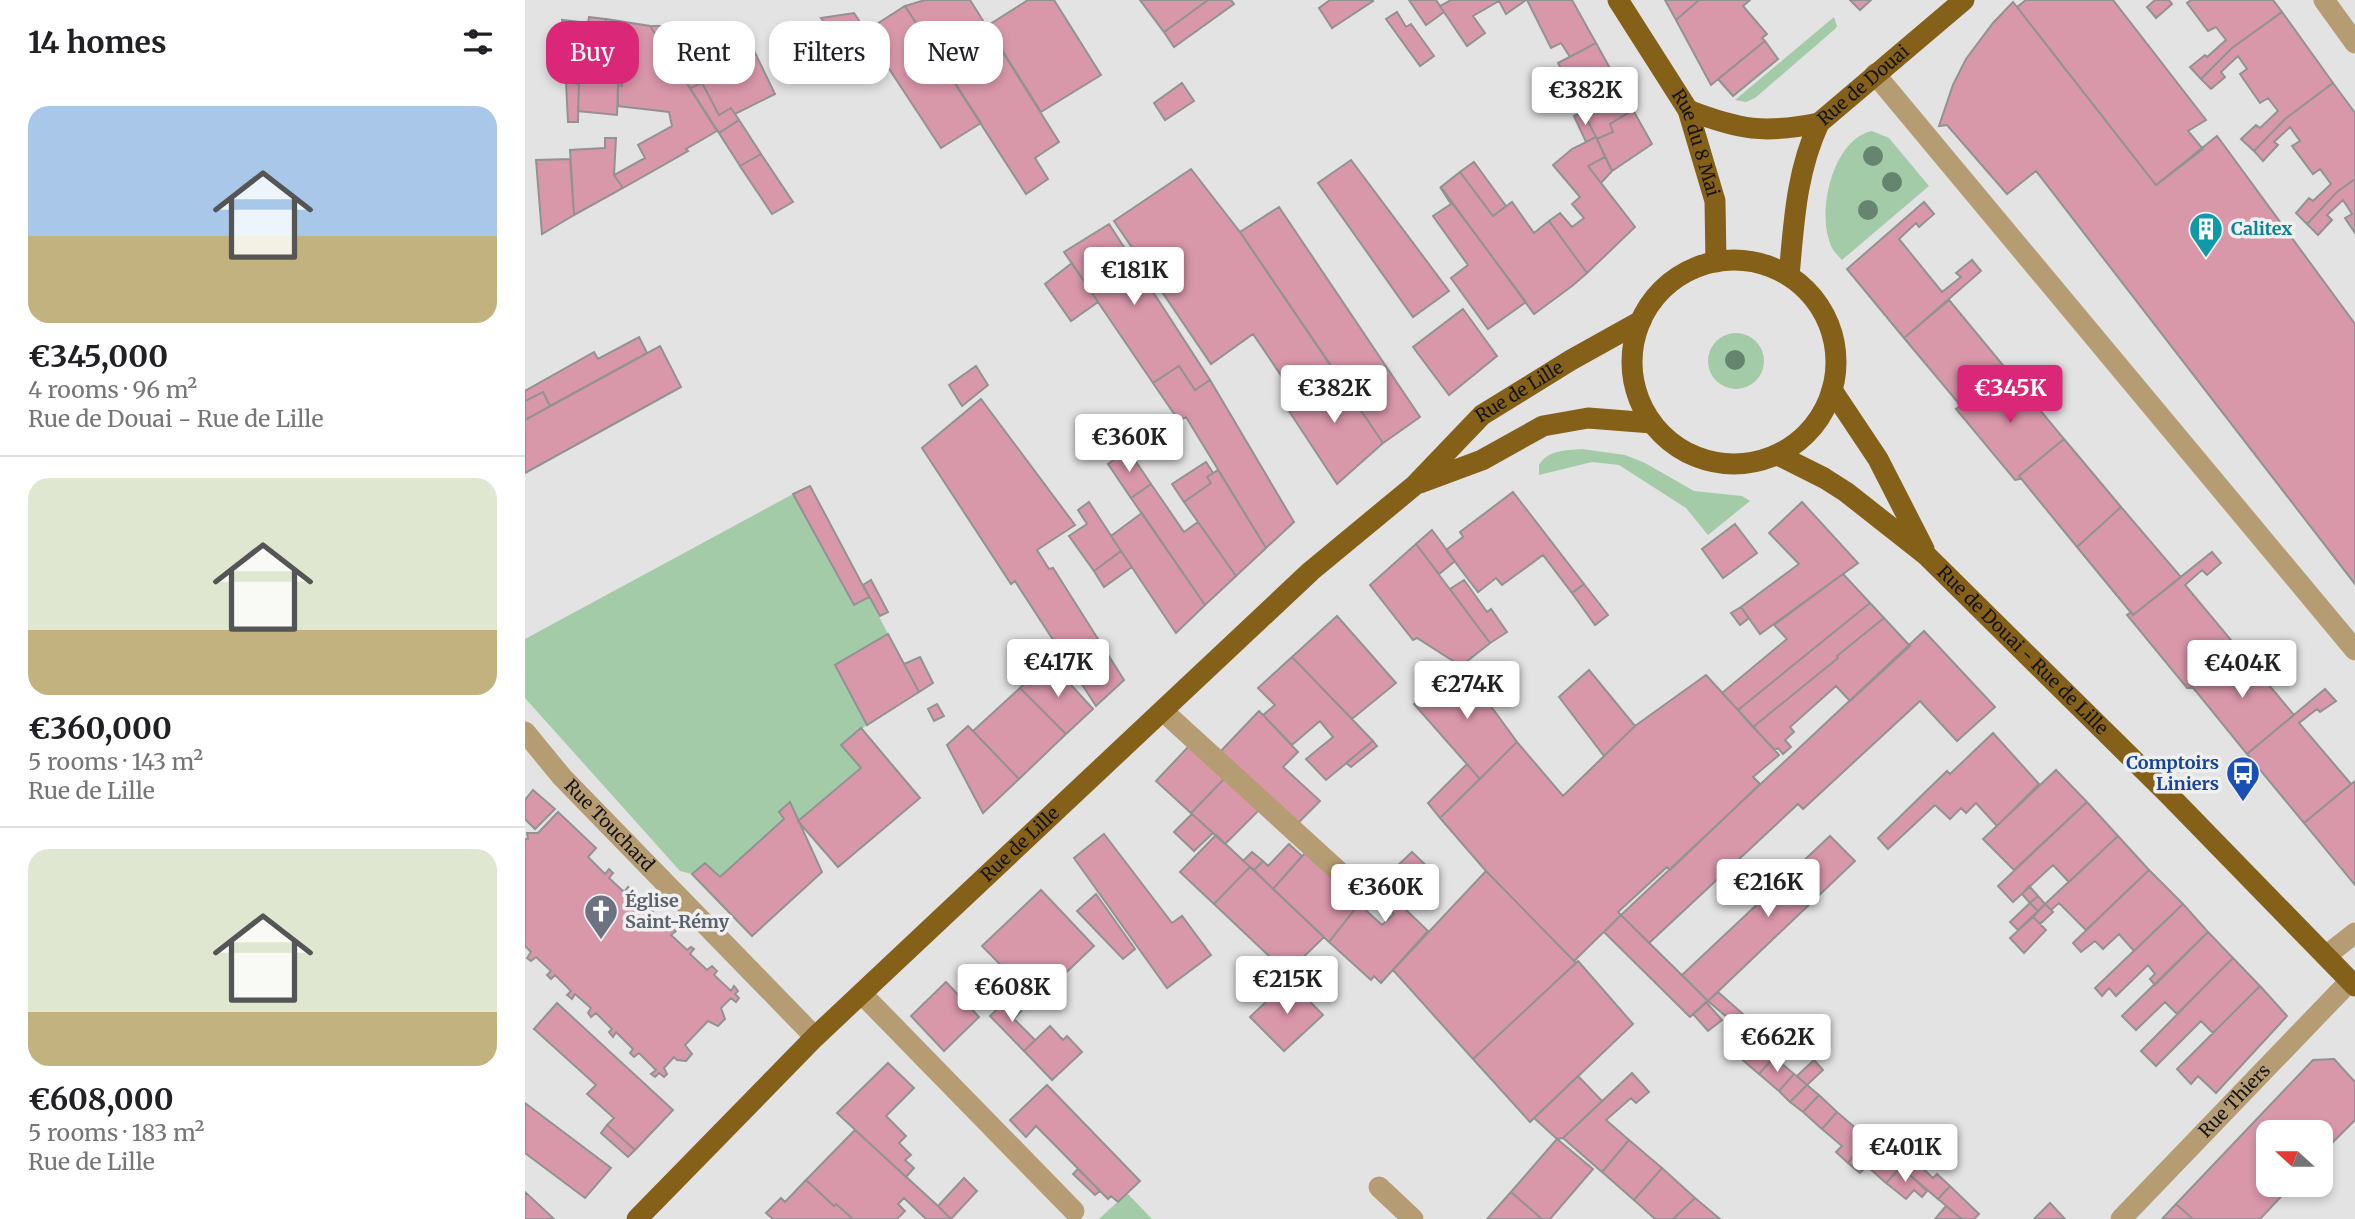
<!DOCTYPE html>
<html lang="en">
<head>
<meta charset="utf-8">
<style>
	:root { --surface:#fff; --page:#f2f2f2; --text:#202124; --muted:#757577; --line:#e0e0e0; --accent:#db2777 }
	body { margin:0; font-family:Merriweather,serif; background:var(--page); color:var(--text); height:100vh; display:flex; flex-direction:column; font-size:26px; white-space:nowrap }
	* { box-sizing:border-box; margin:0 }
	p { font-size:23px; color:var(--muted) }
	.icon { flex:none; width:38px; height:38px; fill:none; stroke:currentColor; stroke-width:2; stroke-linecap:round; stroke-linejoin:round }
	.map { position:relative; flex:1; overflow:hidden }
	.details { display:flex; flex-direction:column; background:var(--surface); width:525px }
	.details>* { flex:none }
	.banner { position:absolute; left:21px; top:21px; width:665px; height:63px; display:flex; gap:14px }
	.needle { width:46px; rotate:291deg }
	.controls { position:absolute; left:1731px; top:1120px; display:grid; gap:14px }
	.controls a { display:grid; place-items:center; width:77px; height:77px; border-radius:14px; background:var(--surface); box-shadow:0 4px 10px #0003; font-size:35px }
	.price { position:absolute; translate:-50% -60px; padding:0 16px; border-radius:7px; background:#fff; color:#222; font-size:23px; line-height:46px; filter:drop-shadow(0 2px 4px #0008) }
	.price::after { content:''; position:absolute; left:50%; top:42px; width:21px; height:16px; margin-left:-10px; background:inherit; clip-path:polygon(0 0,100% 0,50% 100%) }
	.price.active { background:var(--accent); color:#fff }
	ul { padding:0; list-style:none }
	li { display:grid; align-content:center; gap:14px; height:371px; padding:0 28px }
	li+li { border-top:2px solid var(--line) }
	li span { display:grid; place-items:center; height:217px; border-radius:21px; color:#555 }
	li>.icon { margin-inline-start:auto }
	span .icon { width:126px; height:126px; fill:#fffc; stroke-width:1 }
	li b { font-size:30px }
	h2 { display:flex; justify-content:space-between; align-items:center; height:84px; padding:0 28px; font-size:30px }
	.chip { padding:0 24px; border-radius:21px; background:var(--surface); box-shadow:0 4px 10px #0003; font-size:24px; line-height:63px }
	.chip.active { background:var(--accent); color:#fff }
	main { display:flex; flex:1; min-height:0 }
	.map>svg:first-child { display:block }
	.green { fill:#a4cba7 }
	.building { fill:#d997aa; stroke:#939292; stroke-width:2 }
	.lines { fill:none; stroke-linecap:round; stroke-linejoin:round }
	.minor { stroke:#b59c72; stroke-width:21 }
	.major { stroke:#856018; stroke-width:21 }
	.tree { fill:#66856e }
	.labels { text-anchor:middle; stroke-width:7; stroke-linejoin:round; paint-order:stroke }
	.street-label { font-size:18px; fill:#141415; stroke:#f0f0f1 }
	.culture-label { font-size:18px; font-weight:bold; fill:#0d838f; stroke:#f0f0f1; text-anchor:start }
	.transit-label { font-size:18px; font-weight:bold; fill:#164399; stroke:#f0f0f1; text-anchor:end }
	.worship-label { font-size:18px; font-weight:bold; fill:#5b616d; stroke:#f0f0f1; text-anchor:start }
</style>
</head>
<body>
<main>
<section class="details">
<h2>14 homes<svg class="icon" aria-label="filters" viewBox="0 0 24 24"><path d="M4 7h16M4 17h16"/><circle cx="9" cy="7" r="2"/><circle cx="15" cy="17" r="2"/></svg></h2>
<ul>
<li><span style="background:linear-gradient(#a9c7e8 60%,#c2b280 0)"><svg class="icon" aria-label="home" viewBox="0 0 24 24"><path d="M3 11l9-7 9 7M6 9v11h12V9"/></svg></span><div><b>€345,000</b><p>4 rooms · 96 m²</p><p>Rue de Douai - Rue de Lille</p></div></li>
<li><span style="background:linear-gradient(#dfe7d0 70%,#c2b280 0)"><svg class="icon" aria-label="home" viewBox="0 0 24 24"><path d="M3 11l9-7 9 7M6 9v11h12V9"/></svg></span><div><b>€360,000</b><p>5 rooms · 143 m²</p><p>Rue de Lille</p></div></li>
<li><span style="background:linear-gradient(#dfe7d0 75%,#c2b280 0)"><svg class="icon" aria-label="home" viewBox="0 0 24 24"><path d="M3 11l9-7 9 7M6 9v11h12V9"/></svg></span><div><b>€608,000</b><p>5 rooms · 183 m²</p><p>Rue de Lille</p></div></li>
</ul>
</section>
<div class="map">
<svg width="1830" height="1219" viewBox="0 0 1830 1219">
	<rect width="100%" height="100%" fill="#e3e3e4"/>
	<path class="green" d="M1309,17L1312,26L1310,29L1230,98L1221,102L1210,100Z
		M1347,131L1364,138L1404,186L1317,260C1312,255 1307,250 1305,243C1292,210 1308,139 1347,131Z
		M1183 361a28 28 0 1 1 56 0a28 28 0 1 1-56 0Z
		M1057,449L1100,455L1120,463L1169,491L1217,496L1225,501L1183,535L1161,508L1094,465L1067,462L1014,475V465C1024,449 1040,451 1057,449Z
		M268,494L329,605L344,597L363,634L310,665L342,725L316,745L336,768L273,821L264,803L254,812L259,819L195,877L180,863L167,874L155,871L0,698V639Z
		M602,1193L627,1219H574Z"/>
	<path class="building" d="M400,0H445L534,142L510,158L523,179L501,194L380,6Z
		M503,0H529L576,75L516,112L462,26Z
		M615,0H683L639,32Z
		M683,0H706L709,4L649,47L639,32Z
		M805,0H847L848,1L807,28L794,8Z
		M884,0H911L919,12L901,25Z
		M926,0H1001L981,14L974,1L948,16L960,33L942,46L915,6Z
		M1002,0H1047L1071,43L1045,57L1036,43L1026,48Z
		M1140,0H1174L1151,20Z
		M1174,0H1225L1218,6L1242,34L1237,38L1240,41L1186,85L1151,20Z
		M1325,0H1346L1335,10Z
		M1501,0H1588L1681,120L1663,131L1678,149L1631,185L1492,7Z
		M1630,0H1644L1647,4L1631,18L1622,7Z
		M1666,0H1748L1757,12L1707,48L1676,79L1665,67L1680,55L1682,57L1701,40L1691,27L1683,31L1662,3Z
		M1488,2L1631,185L1692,136L1830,324V584L1511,171L1482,194L1422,125L1414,126L1428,85L1441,59L1468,23Z
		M380,6L456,123L416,148L353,52L328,68L296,18L329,13L341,31Z
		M872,12L881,27L886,24L909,56L895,66L861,19Z
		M1757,12L1808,83L1760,119L1729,151L1716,139L1731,125L1735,128L1753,111L1743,98L1735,103L1715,74L1722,69L1713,56L1696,72L1700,77L1686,89L1676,79L1707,48Z
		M64,17L81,19L77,43L102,47L97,86L93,85L92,115L53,111L54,84L41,82L37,20L63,23Z
		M81,19L125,26L192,131L161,149L163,151L98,188L89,175L120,158L113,145L147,126L144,112L93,106V85L97,86L102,47L77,43Z
		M125,26H168L178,48L218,28L250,94L210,114L206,108L194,115L177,83L165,88Z
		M1240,41L1253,59L1208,96L1193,79Z
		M1071,43L1108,110L1085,124L1088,132L1072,139L1033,63Z
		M41,82L54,84L53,122H43Z
		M177,83L194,115L206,108L214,120L194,133L165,88Z
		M657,83L669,101L640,120L629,103Z
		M1808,83L1830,113V179L1812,192L1782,224L1771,213L1784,198L1788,201L1806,184L1795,169L1788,174L1767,146L1775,141L1765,127L1749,142L1753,145L1738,161L1729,151L1760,119Z
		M1108,110L1127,144L1087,171L1072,139L1088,132L1085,124Z
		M1058,112L1071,137L1061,142L1049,116Z
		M214,120L236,154L215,166L194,133Z
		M1071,137L1080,157L1063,166L1110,227L1062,273L1024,221L1035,213L1047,227L1059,218L1047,204L1055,197L1028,165L1047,149Z
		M80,138H91L89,175L98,188L49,215L45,150L80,148Z
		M236,154L268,202L247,214L215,166Z
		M1080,157L1087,171L1076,183L1063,166Z
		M45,159L49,215L17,234L11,160Z
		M826,160L924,291L888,317L793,183Z
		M949,162L981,206L968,216L935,172Z
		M666,169L715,232L807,367L770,396L728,334L686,364L589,221Z
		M935,172L968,216L987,202L1009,233L1024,221L1062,273L1047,286L1009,314L916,187Z
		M1830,179V233L1820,218L1827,214L1818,200L1802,215L1807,220L1793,235L1782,224L1812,192Z
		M915,187L1001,302L963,329L926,278L943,265L908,216L926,204Z
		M1399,202L1409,214L1394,227L1391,223L1374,239L1417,292L1436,277L1431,273L1447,260L1456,271L1379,338L1322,269Z
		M754,207L895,417L858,443L715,232Z
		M584,224L685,380L670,390L654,366L628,383L539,252Z
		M547,263L573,302L546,321L520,284Z
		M1424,300L1482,370L1435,405L1379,338Z
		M938,309L972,356L924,395L888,347Z
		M114,337L122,353L25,406L18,392L0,401V391L69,352L73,359Z
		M135,346L156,387L0,473V420Z
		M451,366L463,385L437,406L424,385Z
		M654,366L670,390L685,380L769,522L741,548L661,417L654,421L628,383Z
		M807,367L858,443L812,484L760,405Z
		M1482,370L1539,439L1494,476L1495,479L1490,480L1431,409Z
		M18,392L25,406L0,420V401Z
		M456,399L550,525L512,550L524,569L528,568L599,680L571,706L490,581L486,584L397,448Z
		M1539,439L1596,507L1552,547L1494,476Z
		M603,450L626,484L606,498L583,464Z
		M681,462L688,473L682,477L686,483L659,502L647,484Z
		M693,470L741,548L711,576L659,502L686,483L682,477Z
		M626,484L659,532L673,522L711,576L680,605L606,498Z
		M285,486L344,597L329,605L268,494Z
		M988,492L1059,584L1047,593L1018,555L977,585L971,578L953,592L921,550L938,537L935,532Z
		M564,502L596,551L569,571L544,536L562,524L553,510Z
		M1277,502L1333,563L1235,634L1216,607L1274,564L1244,533Z
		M1596,507L1656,577L1608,615L1552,547Z
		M617,513L680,605L651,633L586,536Z
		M1210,524L1232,553L1198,578L1177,549Z
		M907,530L930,561L914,574L891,544Z
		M891,544L965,643L936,666L892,638L888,640L845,585Z
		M596,551L607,567L579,587L569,571Z
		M1687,552L1696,563L1682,575L1677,570L1660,585L1711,646L1665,684L1667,687L1662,688L1602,615L1606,612L1608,615Z
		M1318,574L1345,603L1213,710L1197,693L1262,639L1249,625Z
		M346,580L363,612L355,616L338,585Z
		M939,580L962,612L966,609L982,632L965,643L925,589Z
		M1059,584L1083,615L1070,625L1047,593Z
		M1345,603L1359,618L1312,656L1313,658L1228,727L1213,710Z
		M1216,607L1224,618L1215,625L1206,613Z
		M812,616L871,683L827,719L767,657Z
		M1359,618L1385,646L1325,701L1311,686L1265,727L1269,732L1260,740L1266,747L1258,754L1253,748L1250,750L1228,727L1313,658L1312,656Z
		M1399,631L1470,707L1432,741L1395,701L1278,809L1273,804L1124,943L1096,915Z
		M363,634L394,692L342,725L310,665Z
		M1711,646L1769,715L1722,754L1665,684Z
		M395,657L408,683L394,692L379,664Z
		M767,657L848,741L801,780L781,759L808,737L795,721L767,745L738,715L750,705L733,688Z
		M527,664L568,709L541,734L495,688L502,681L505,685Z
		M935,664L992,742L955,779L889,704Z
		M1064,670L1110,726L1079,756L1034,697Z
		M1181,675L1254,755L1228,777L1235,784L1145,870L1142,867L1093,912L1096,915L1049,961L961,871L915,818L992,742L1038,796L1110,726Z
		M495,688L541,734L494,779L448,731Z
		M1800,689L1811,701L1795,712L1792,709L1774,723L1826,784L1779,823L1722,754Z
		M412,704L419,716L409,721L403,709Z
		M734,711L773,752L758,767L795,801L771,825L694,753Z
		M443,726L494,779L458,813L422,745Z
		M336,728L395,798L313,867L273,821L336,768L316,745Z
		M1468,733L1514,784L1472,826L1451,803L1441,813L1436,808L1425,819L1410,805L1363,849L1353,838L1422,771L1425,774Z
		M848,741L852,746L826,767L821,763Z
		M665,745L700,778L666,813L631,781Z
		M942,764L955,779L915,818L903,803Z
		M1531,770L1562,802L1489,870L1458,839Z
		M700,778L734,810L700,844L666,813Z
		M1830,781V885L1779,823Z
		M8,790L30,809L10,829L0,819V800Z
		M265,802L297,872L227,936L167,874L180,863L195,877L259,819L254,812Z
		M1562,802L1593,836L1544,882L1528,865L1488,902L1473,886Z
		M33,812L71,848L63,857L80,874L84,869L88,873L84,878L99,892L103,887L108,891L104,896L120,911L124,907L128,911L125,916L141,931L146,927L151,931L146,935L162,950L166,947L169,949L165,954L182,970L187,966L192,971L189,975L206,991L209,986L213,991L210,994L214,998L211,1002L206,998L196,1008L200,1019L193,1026L183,1021L160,1045L167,1054L161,1061L152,1060L149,1057L139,1068L142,1074L139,1077L134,1073L130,1077L126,1074L131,1070L114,1053L109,1057L105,1053L108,1049L91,1032L88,1037L84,1032L87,1029L71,1013L66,1017L63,1013L66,1008L50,994L47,999L42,995L46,991L30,975L26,979L22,975L26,971L11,957L6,961L2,958L6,952L0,946V839H3L2,833H13Z
		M667,814L688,833L669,851L649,832Z
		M579,834L647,923L657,916L686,955L642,988L549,858Z
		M691,835L725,867L689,904L655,872Z
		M1305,836L1330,861L1183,1001L1157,975Z
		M1593,836L1624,870L1561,930L1534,903L1526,910L1520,904Z
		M764,844L777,856L748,889L729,870L738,861L743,866Z
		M727,852L738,861L729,870L718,861Z
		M781,852L834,904L804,942L748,889Z
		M887,852L909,873L876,905L903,931L856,983L849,976L846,980L804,942L834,904L857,925L869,914L846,891Z
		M725,867L799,937L762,973L689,904Z
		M1624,870L1658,904L1609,951L1594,934L1578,949L1570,941L1556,952L1548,943Z
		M961,871L1051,963L948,1059L868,970Z
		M1504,886L1513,896L1505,903L1497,894Z
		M516,890L569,946L511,1001L457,946Z
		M571,894L610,949L598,959L552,911Z
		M1513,896L1520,904L1513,911L1505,903Z
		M1505,903L1513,911L1493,930L1485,922Z
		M1520,904L1528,912L1515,924L1508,917Z
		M1658,904L1683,932L1630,985L1625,979L1630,974L1623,965L1591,996L1584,988L1577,996L1570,988Z
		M1096,915L1183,1001L1165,1017L1079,932Z
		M1508,917L1521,930L1499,953L1485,938Z
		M1683,932L1708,958L1652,1014L1640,1002L1611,1030L1597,1016Z
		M1708,958L1735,986L1688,1033L1676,1021L1631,1066L1616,1051Z
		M1053,961L1108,1024L1005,1122L948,1059Z
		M764,980L798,1015L759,1051L725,1017Z
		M421,982L454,1017L419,1051L386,1016Z
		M1735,986L1762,1016L1691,1093L1673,1076L1666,1084L1652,1069Z
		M1193,992L1227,1022L1218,1031L1183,1001Z
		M484,998L496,1011L489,1019L510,1040L499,1051L465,1016Z
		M1181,1002L1197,1020L1183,1031L1168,1014Z
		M32,1003L148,1110L110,1150L82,1125L89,1118L62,1094L71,1085L9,1029Z
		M525,1026L538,1040L542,1036L557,1052L527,1080L499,1051Z
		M1216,1029L1249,1057L1234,1074L1200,1045Z
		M1252,1035L1261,1045L1249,1057L1238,1048Z
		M1249,1057L1269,1074L1254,1091L1234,1074Z
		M1809,1059L1830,1082V1120L1803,1147L1796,1139V1132H1788L1783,1127L1777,1132H1760L1753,1126L1747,1132H1743V1136L1738,1141L1743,1145V1185H1767L1735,1219H1668L1651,1204L1788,1060Z
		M1289,1060L1298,1070L1282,1085L1272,1076Z
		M363,1063L389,1088L361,1116L381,1136L374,1143L386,1155L380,1160L389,1168L381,1177L312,1113Z
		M1107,1073L1124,1092L1111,1103L1106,1098L1081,1120L1104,1140L1077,1172L1038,1138Z
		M1269,1074L1282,1085L1265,1102L1254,1091Z
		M1053,1076L1077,1101L1038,1138L1032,1139L1009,1118Z
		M522,1085L615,1181L593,1202L586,1196L583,1199L511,1126L501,1137L485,1120Z
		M1282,1085L1294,1095L1278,1112L1265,1102Z
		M1294,1095L1312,1112L1297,1129L1278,1112Z
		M0,1103L86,1168L60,1198L0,1153Z
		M1312,1112L1342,1138L1323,1163L1311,1152L1317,1146L1297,1129Z
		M82,1125L110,1150L103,1157L76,1133Z
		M1353,1128L1389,1160L1379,1170L1342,1138Z
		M330,1130L413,1206L426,1219H401L379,1198L373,1204L380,1211L372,1219H328L311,1204L309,1206L281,1180Z
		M1342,1138L1376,1167L1361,1183L1342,1166L1335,1173L1323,1163Z
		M1032,1139L1068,1169L1025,1219H1017L986,1192Z
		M1104,1140L1137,1168L1109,1200L1077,1172Z
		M1389,1160L1408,1178L1412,1174L1425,1186L1413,1199L1379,1170Z
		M1376,1167L1402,1191L1397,1197L1389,1190L1381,1199L1361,1183Z
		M1137,1168L1170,1198L1148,1219H1130L1109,1200Z
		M553,1169L575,1191L570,1195L548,1174Z
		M439,1178L452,1191L426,1219L413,1206Z
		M281,1180L309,1206L311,1204L328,1219H248L241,1213L256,1198L260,1202Z
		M1425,1186L1454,1214L1449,1219H1437L1413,1199Z
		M0,1192L29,1219H0Z
		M986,1192L1017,1219H962Z
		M1170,1198L1195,1219H1148Z
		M1525,1203L1540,1219H1509Z
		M1651,1204L1668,1219H1637Z
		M1421,1206L1437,1219H1410Z"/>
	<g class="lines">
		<g class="minor">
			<path d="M1799,0L1830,43"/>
			<path d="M1350,74L1830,650"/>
			<path d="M638,711L833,889"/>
			<path id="s1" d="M0,732L37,777L290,1037"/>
			<path d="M1802,955L1830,933"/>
			<path d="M337,994L549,1211"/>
			<path d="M854,1187L888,1219"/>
			<path id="s2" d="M1596,1219L1825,981"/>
		</g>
		<g class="major">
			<path id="s3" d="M1093,0L1163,110L1190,201L1191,262"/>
			<path d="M1163,110C1215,130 1239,134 1294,123"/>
			<circle cx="1209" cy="362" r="102"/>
			<path id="s4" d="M1264,276C1269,222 1271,173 1294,123L1439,0"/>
			<path d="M1307,390L1353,459L1399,549"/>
			<path id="s5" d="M1253,455L1299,478L1321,492L1401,555L1644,795L1830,986"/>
			<path d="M895,483L957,460L1018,426L1063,418L1127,423"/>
			<path id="s6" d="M112,1219L290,1037L786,571L890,485L957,415L1046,360L1116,321"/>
		</g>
	</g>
	<g class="tree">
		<circle cx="1348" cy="156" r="10"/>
		<circle cx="1367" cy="182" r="10"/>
		<circle cx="1343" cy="210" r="10"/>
		<circle cx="1210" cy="360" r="10"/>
	</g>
	<defs>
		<g id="building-pin" transform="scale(1.75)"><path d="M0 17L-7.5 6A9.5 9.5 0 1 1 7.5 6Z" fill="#0f9aa8" stroke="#f0f0f1"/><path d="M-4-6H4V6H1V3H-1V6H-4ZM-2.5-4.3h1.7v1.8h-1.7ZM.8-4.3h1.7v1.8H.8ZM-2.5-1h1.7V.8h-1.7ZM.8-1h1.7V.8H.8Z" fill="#fff"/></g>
		<g id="bus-pin" transform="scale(1.75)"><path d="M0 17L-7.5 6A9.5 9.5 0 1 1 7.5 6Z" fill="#1a4fb4" stroke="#f0f0f1"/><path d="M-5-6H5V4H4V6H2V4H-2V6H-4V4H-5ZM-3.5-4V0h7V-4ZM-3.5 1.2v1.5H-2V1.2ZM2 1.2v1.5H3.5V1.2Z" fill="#fff"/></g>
		<g id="church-pin" transform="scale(1.75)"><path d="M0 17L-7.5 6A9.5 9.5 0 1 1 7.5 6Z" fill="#6b7280" stroke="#f0f0f1"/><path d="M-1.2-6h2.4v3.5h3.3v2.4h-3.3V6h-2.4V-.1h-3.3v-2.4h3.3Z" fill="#fff"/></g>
	</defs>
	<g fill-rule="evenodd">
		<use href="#building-pin" x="1681" y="229"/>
		<use href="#bus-pin" x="1718" y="773"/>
		<use href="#church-pin" x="76" y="911"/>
	</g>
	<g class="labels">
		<g class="street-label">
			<text dy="6" stroke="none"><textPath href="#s4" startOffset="215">Rue de Douai</textPath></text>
			<text dy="6" stroke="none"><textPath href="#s3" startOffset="164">Rue du 8 Mai</textPath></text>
			<text dy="6" stroke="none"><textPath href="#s6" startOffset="1211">Rue de Lille</textPath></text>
			<text dy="6" stroke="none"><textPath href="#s5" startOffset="315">Rue de Douai - Rue de Lille</textPath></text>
			<text dy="6" stroke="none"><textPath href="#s1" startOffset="126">Rue Touchard</textPath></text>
			<text dy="6" stroke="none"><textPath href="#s6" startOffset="536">Rue de Lille</textPath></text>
			<text dy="6" stroke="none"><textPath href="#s2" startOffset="164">Rue Thiers</textPath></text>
		</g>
		<g class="culture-label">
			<text x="1706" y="235">Calitex</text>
		</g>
		<g class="transit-label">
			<text x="1694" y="769">Comptoirs<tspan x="1694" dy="21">Liniers</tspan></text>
		</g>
		<g class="worship-label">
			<text x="100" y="907">Église<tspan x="100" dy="21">Saint-Rémy</tspan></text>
		</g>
	</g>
</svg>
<div class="controls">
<a><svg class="needle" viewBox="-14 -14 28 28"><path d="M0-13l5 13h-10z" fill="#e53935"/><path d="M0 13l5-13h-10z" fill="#757577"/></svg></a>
</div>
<b class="price" style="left:1060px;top:127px">€382K</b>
<b class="price" style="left:609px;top:307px">€181K</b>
<b class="price" style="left:809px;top:425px">€382K</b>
<b class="price active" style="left:1485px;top:425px">€345K</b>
<b class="price" style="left:604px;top:474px">€360K</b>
<b class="price" style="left:533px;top:699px">€417K</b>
<b class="price" style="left:1717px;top:700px">€404K</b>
<b class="price" style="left:942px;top:721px">€274K</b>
<b class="price" style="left:1243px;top:919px">€216K</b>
<b class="price" style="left:860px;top:924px">€360K</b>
<b class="price" style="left:762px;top:1016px">€215K</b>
<b class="price" style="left:487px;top:1024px">€608K</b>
<b class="price" style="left:1252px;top:1074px">€662K</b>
<b class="price" style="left:1380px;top:1184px">€401K</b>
<div class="banner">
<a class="chip active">Buy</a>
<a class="chip">Rent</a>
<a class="chip">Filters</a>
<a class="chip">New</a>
</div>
</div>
</main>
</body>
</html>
